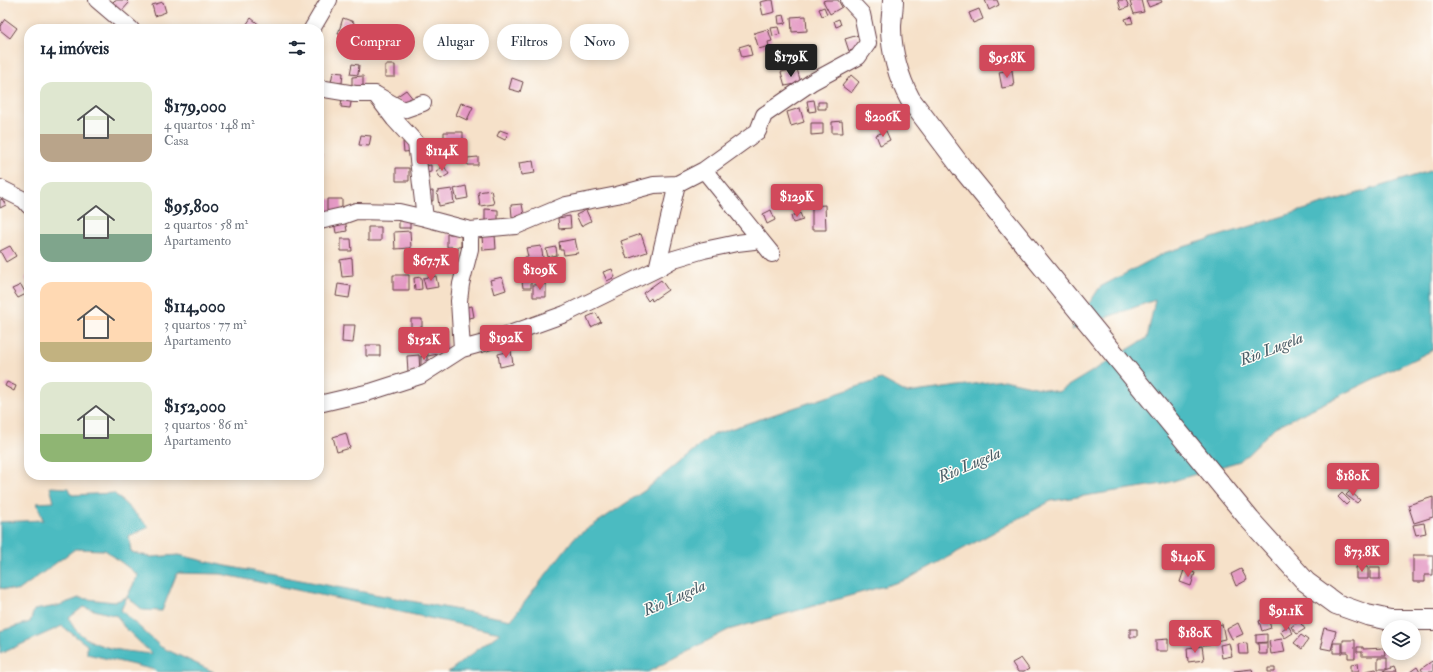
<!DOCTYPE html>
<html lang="pt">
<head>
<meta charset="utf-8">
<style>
	:root { --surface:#fff; --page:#f2f2f3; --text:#1f2937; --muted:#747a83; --accent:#d1495b }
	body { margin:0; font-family:"IM FELL Double Pica",serif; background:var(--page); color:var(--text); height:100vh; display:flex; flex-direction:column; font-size:15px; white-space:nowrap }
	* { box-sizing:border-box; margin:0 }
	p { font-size:13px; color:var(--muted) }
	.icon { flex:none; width:22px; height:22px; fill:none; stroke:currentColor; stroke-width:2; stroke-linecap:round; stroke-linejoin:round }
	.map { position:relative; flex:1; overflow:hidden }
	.drawer { position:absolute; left:24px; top:24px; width:300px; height:456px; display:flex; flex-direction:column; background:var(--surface); border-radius:16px; box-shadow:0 2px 10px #0003 }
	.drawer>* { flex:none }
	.top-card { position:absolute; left:336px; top:24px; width:380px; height:36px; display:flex; gap:8px }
	.controls { position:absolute; left:1381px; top:620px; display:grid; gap:8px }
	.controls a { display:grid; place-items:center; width:40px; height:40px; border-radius:50%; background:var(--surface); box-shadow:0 2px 10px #0003; font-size:20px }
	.price { position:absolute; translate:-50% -34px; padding:0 9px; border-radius:4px; background:var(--accent); color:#fff; font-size:13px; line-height:26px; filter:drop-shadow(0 1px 2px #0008) }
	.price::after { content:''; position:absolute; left:50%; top:24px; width:12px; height:9px; margin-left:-6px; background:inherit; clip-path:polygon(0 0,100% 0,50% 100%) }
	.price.current { background:#222; color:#fff }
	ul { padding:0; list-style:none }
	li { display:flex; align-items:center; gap:12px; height:100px; padding:0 16px }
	li span { display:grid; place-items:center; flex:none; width:112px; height:80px; border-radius:12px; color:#555 }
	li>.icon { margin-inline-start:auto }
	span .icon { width:48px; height:48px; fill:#fffc; stroke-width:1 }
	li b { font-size:17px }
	h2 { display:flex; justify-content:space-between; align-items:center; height:48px; padding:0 16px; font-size:17px }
	.tag { padding:0 14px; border-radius:18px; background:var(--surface); box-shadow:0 2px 10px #0003; font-size:14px; line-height:36px }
	.tag.current { background:var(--accent); color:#fff }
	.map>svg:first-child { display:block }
	.water { fill:#4cbbc1; stroke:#4b6d76; fill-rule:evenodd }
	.building { fill:#e499c4 }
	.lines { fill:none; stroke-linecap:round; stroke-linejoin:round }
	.minor-casing { stroke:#643c43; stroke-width:18 }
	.major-casing { stroke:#643c43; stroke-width:22 }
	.minor { stroke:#fff; stroke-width:16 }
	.major { stroke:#fff; stroke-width:20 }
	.labels { text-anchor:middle; stroke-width:3; stroke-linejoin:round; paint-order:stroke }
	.water-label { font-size:16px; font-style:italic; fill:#4b5d67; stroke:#fdfcf7 }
</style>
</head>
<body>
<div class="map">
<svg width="1433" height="672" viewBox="0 0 1433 672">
	<rect width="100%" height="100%" fill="#fdfcf7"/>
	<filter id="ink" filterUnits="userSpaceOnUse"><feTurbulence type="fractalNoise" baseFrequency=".025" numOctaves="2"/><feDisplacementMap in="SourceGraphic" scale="8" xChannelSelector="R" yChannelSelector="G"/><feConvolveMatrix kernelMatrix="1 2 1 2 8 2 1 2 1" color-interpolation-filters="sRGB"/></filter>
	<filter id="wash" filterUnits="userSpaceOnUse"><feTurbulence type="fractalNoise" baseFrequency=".012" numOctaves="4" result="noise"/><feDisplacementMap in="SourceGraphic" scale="16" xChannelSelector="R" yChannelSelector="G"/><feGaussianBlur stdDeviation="0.9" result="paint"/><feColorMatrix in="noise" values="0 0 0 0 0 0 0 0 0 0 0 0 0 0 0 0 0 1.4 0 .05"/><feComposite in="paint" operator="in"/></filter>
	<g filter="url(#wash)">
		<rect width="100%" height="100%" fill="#f6e1c9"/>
		<path class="water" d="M1433,170V350L1275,427L1240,461L1163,484L1051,501L906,580L728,630L648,672H448L500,633L221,574L177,573L162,611L143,610L127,597L121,610L161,647L214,672H158L151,669L87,654V645L62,626L0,654V631L30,622L34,610L57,606L79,598L114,602L127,597L138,575L105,550L75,549L18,591L0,588V522L43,520L37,503L54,502L50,487L69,488L72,495L114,493L149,527L129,536L131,552L151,557L179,555L221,565L511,620L574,538L644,491L712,435L881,379L907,393L1004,380L1058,392L1147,338L1155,300L1071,330L1100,287L1164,253ZM83,607L117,616L124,627L152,654C127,651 96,650 77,631C73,628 71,622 69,618Z"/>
		<g id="blocks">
			<path class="building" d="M115,0H126L129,3L120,13L110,5Z
				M769,0H773L775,12L763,15L760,2Z
				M826,0H838L842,7L830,14L823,1Z
				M985,0H997L999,5L989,10Z
				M1118,0H1126L1129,7L1121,10Z
				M1137,0H1141L1144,12L1134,14L1130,2Z
				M1146,0H1161L1162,2L1149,7Z
				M163,2L166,12L155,16L152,5Z
				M824,7L827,14L822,16L819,9Z
				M979,9L983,19L973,23L969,13Z
				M784,15L786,23L779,24L778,16Z
				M806,16L807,31L792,32L791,17Z
				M1131,17L1133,23L1127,24L1125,19Z
				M251,18L261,26L259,29L244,28Z
				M343,18L354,22L350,32L346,31L345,36L338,34Z
				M5,19L17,28L10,38L0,30V26Z
				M839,19L841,25L836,27L834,21Z
				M778,27L780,34L773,36L771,28Z
				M768,29L772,41L768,42L769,46L759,49L754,33Z
				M858,35L862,48L849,51L845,39Z
				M749,44L752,55L742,57L739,47Z
				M355,48L363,50L361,58L353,56Z
				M369,48H378L379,57L370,58Z
				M352,64L359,65L358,75L350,74Z
				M385,65H395V77H385Z
				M797,69L801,83L785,86L781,72Z
				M1012,70L1014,86L1002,88L999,72Z
				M333,72L343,73L342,83L331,82Z
				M851,75L859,82L851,93L842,86Z
				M363,76V91L352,92V77Z
				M512,78L523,82L520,92L509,89Z
				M406,90L414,100L404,107L396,97Z
				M342,96L352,97L350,108L341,107Z
				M814,100L816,111L809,112L807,101Z
				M818,102H826V109H818Z
				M461,103L473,107L467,120L456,115Z
				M800,108L804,122L791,126L787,112Z
				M842,121L843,133H832V122Z
				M811,123H823V134L811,135Z
				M500,130L508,133L505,140L497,136Z
				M886,131L890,140L880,145L876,135Z
				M444,132H463V148H444Z
				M361,135L371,136L369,146L359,145Z
				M412,141L414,151L404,152L403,142Z
				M319,148L323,155L319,157Z
				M478,157V165H467V158Z
				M533,161L535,173L521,175L519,163Z
				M431,165V172L425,173L424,166Z
				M444,166L449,174L441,179L436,171Z
				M396,168H409V181H396Z
				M466,186L468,198L457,200L454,189Z
				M452,189L454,203L439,206L437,191Z
				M491,190L494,204L480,206L478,192Z
				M433,191V201H424L423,192Z
				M2,199L6,205L0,208V200Z
				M327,199H342V213H327Z
				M522,204L524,215L512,217L511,205Z
				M825,205L826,230H812V206Z
				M485,209L498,210V224L485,223Z
				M586,210L591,221L581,226L576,215Z
				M771,210L775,220L767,224L763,214Z
				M800,213L803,220L793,223L791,216Z
				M570,216L571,228L559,229L558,218Z
				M345,219L347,231L336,233L334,221Z
				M399,219H410V228H399Z
				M368,227H381V241H368Z
				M410,231L411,248L395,249L394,232Z
				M447,234H461V247H458V250H452V247H447Z
				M641,234L647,252L627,259L621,241Z
				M495,235L496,249L483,250L482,236Z
				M341,239H351L352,251H341Z
				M575,239L578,253L564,255L563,250H560L559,242Z
				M10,246L16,256L6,262L0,251Z
				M541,246L544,263L526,265L525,257H528L526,248Z
				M556,247L557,255L548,257L546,249Z
				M352,258L353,276L342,277L340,260Z
				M612,269L615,277L607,281L603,272Z
				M29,275V284L25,278Z
				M393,275H409V290H393Z
				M436,276L438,287L426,289L423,278Z
				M421,277L422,289L415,290L414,278Z
				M502,277L506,290L494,294L490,280Z
				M531,280V288H523L522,281Z
				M661,280L668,290L652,301L651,298L648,301L643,293Z
				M338,284L351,286L349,298L336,296Z
				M546,284V297H533V285Z
				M21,285L26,294L18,298L12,289Z
				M472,306L474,317L464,319L462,308Z
				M596,313L601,322L591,327L587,317Z
				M411,319H422V327L411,328Z
				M343,325H355L353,343L342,342Z
				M445,335L448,352L428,356L425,338Z
				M366,345H380V356H366Z
				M511,351L513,364L500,367L498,354Z
				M419,355L420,372H408L407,356Z
				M421,356H427V365L421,366Z
				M7,382L16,386L14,391L5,386Z
				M346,433L350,448L337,452L333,437Z
				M1350,491L1360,500L1357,503L1346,495Z
				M1342,493L1350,501L1346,505L1338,497Z
				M1433,497V517L1414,523L1408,505Z
				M1424,523L1426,533L1416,535L1413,525Z
				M1413,555H1433V575H1425V582H1413Z
				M1356,567H1368V579H1356Z
				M1370,567H1380V579H1370Z
				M1241,569L1247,580L1236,586L1231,574Z
				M1184,570L1195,573L1191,586L1180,582Z
				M1268,618L1271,628L1262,631L1259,621Z
				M1299,621L1305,629L1297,634L1291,627Z
				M1238,623L1243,634L1232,639L1227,629Z
				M1222,624L1225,639L1211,642L1208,627Z
				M1288,626L1293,633L1285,638L1280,631Z
				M1324,628L1336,631L1331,650L1321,648L1323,641L1321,640Z
				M1130,629H1137V637H1130Z
				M1267,634V642L1256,643V635Z
				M1301,635L1308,640L1302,649L1294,643Z
				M1209,636L1210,644L1203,645L1201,637Z
				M1168,639V651H1156V640Z
				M1282,639L1285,652L1271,654L1269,641Z
				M1343,640H1355V658H1348V652H1343Z
				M1229,643L1232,656L1222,658L1220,645Z
				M1247,643L1248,654H1239L1238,644Z
				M1258,643H1267V654H1259Z
				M1333,643H1342V653H1333Z
				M1202,646L1204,660L1188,662L1187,648Z
				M1357,647H1363V649L1385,648L1386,656H1362V652H1357Z
				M1021,658L1029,669L1024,672H1018L1012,663Z
				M1378,658H1387V669H1378Z
				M1432,661L1433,663V672H1423L1421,669Z
				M1358,663L1359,671H1351V664Z
				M1394,667L1396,672H1383V671Z
				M1417,667L1420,672H1410Z
				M1268,668H1275V672H1268Z
				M1252,669L1253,672H1234V671Z
				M1376,669L1377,672H1367L1366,671Z"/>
		</g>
	</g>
	<g filter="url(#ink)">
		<use href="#blocks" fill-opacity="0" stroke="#643c43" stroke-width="1"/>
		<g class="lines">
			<g class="minor-casing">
				<path id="minor" d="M97,0L131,29
					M312,29L329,0
					M319,88L355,94H375L403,110L423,103
					M0,188L24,200L29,206
					M425,218L470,230L516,226L566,205L617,195L654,185L677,184
					M320,221L342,216L356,211L399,212L425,218L416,143L394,119L375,94
					M470,230V249L461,284L459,301L462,349L484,343L565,314L657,269L677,184L704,170
					M772,254L704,170L758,131L764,115L812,82L858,57L868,43L862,14L849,0
					M657,269L674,259L704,250L737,243L754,241L760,239
					M319,404L370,392L420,376L462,349"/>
			</g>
			<g class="major-casing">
				<path id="major" d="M893,0C893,9 891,19 891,28C891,51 899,79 910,99L962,168L1250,520L1306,582L1336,604L1367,615L1390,620H1433"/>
			</g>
			<use href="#minor" class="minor"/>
			<use href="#major" class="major"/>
		</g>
	</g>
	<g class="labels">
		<g class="water-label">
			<text transform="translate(1271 348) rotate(-21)" y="6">Rio Lugela</text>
			<text transform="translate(969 464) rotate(-23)" y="6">Rio Lugela</text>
			<text transform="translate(674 597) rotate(-24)" y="6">Rio Lugela</text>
		</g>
	</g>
</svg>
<div class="controls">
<a><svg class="icon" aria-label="layers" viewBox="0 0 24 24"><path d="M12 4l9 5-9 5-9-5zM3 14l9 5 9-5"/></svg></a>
</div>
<b class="price current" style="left:791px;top:78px">$179K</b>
<b class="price" style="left:1007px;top:79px">$95.8K</b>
<b class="price" style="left:883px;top:138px">$206K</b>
<b class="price" style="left:442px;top:172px">$114K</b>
<b class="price" style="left:797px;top:218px">$129K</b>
<b class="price" style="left:431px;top:282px">$67.7K</b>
<b class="price" style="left:540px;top:291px">$109K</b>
<b class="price" style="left:506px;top:359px">$192K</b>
<b class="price" style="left:424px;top:361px">$152K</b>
<b class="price" style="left:1353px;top:497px">$180K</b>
<b class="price" style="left:1362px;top:573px">$73.8K</b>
<b class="price" style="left:1188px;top:578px">$140K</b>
<b class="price" style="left:1286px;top:632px">$91.1K</b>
<b class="price" style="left:1195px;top:654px">$180K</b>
<div class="top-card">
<a class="tag current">Comprar</a>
<a class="tag">Alugar</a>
<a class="tag">Filtros</a>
<a class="tag">Novo</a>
</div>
<section class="drawer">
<h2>14 imóveis<svg class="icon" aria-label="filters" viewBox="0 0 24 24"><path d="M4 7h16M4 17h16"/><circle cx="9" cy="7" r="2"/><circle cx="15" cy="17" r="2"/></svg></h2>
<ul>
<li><span style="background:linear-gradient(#dfe7d0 65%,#b9a48a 0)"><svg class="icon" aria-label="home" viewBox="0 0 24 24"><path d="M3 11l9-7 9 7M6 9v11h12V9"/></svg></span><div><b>$179,000</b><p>4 quartos · 148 m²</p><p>Casa</p></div></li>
<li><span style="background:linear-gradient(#dfe7d0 65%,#7fa58c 0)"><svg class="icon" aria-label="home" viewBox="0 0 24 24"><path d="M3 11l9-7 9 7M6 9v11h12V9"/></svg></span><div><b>$95,800</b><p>2 quartos · 58 m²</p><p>Apartamento</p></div></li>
<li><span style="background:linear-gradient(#ffd9b3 75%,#c2b280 0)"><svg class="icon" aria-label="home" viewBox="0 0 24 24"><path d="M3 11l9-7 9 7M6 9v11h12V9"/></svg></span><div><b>$114,000</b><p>3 quartos · 77 m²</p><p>Apartamento</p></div></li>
<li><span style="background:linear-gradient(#dfe7d0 65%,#8fb573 0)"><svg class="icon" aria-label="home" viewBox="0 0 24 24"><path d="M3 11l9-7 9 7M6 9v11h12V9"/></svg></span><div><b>$152,000</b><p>3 quartos · 86 m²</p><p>Apartamento</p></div></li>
</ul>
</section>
</div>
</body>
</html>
